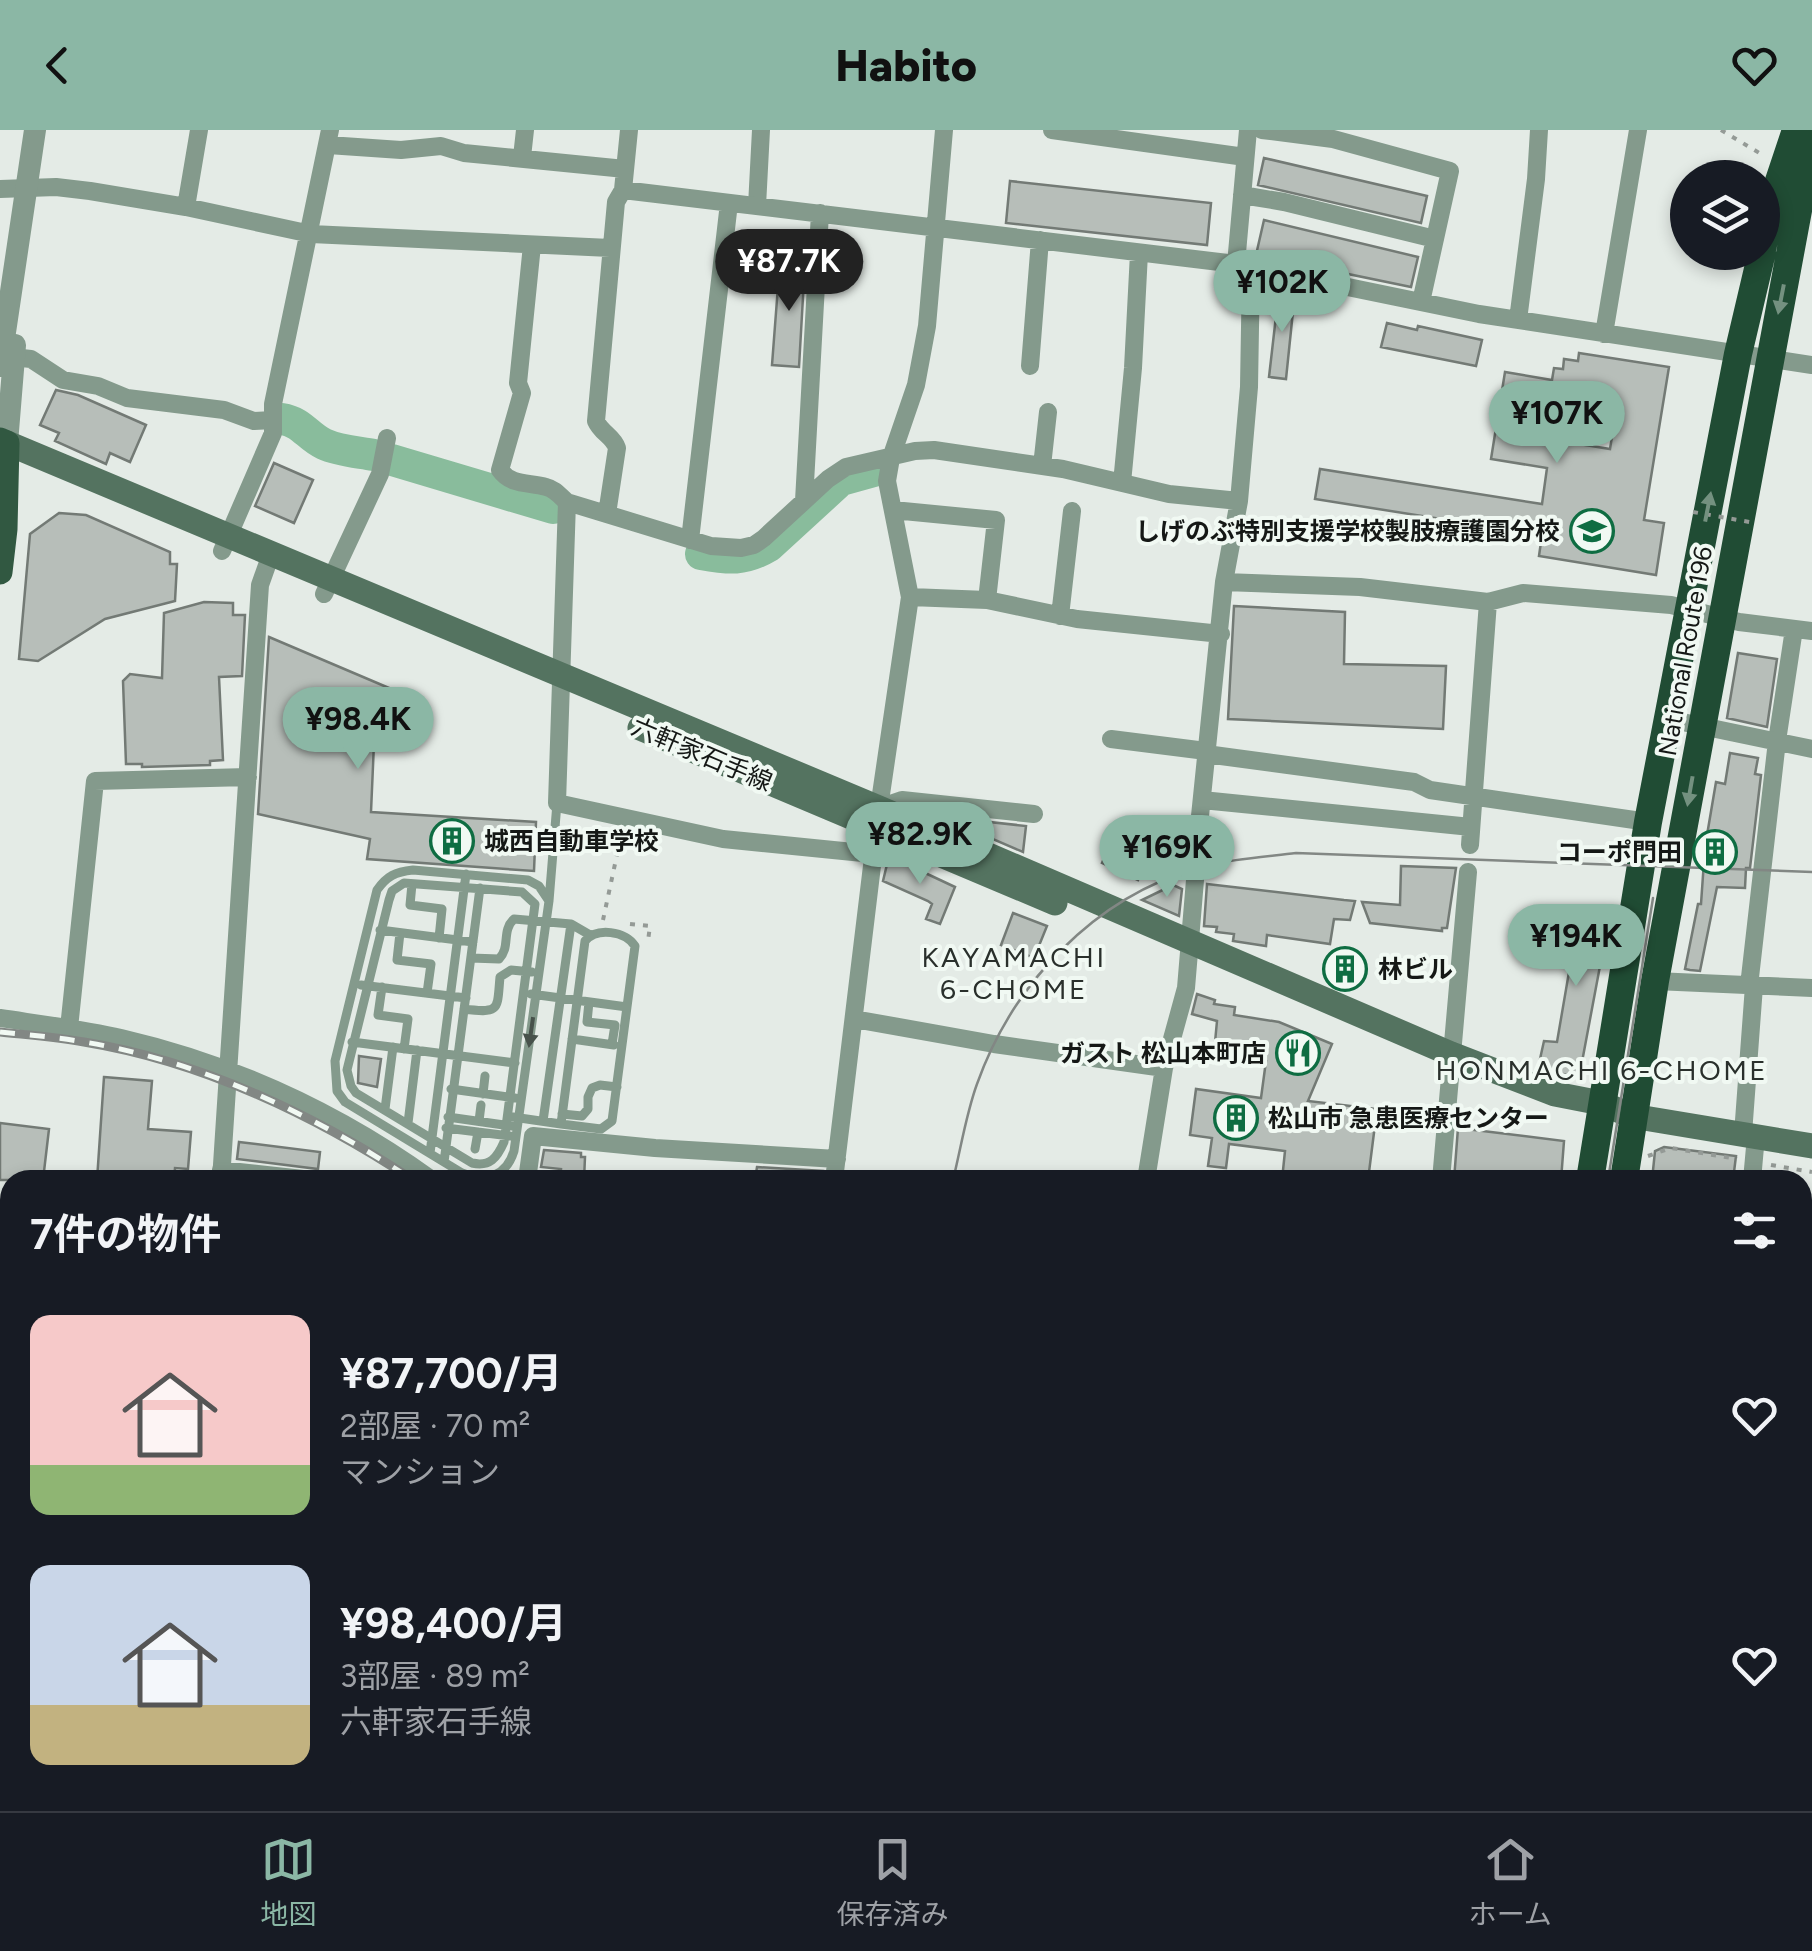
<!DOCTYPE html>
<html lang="ja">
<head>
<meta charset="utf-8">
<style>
	:root { --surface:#171b24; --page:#242831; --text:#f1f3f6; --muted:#9ea1a6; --line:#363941; --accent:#8bb7a5 }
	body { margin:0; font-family:Figtree,"Noto Sans JP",sans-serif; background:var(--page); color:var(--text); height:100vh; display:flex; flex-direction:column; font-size:38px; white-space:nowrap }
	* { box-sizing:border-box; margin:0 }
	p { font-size:32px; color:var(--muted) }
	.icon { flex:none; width:55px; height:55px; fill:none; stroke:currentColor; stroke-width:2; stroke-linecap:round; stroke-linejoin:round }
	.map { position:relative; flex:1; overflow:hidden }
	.side { position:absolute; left:0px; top:1040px; width:1812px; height:642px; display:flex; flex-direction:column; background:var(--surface); border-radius:30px 30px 0 0; box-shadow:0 5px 15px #0003 }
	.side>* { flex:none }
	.fabs { position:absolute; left:1670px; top:30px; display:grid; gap:20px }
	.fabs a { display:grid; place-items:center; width:110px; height:110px; border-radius:50%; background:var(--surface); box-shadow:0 5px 15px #0003; font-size:50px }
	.price { position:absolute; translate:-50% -85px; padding:0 22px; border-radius:35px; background:var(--accent); color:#111; font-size:32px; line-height:65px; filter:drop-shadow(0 2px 5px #0008) }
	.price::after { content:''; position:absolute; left:50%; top:60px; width:30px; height:22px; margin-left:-15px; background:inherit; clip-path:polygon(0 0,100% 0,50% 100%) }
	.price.current { background:#222; color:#fff }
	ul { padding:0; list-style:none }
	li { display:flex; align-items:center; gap:30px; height:250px; padding:0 30px }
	li span { display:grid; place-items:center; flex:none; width:280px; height:200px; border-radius:20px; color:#555 }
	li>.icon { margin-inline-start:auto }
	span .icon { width:120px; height:120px; fill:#fffc; stroke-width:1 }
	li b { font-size:42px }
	h2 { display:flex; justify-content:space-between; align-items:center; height:120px; padding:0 30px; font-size:42px }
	header { display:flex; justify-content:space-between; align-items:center; height:130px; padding:0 30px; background:var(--accent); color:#111; font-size:45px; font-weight:800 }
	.menu { display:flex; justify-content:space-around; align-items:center; height:140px; border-top:2px solid var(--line); background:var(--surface); font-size:28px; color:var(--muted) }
	.menu a { display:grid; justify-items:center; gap:5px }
	.menu .current { color:var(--accent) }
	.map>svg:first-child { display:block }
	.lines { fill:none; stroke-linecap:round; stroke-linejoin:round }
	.river { stroke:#89bc9c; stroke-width:32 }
	.building { fill:#b7beb9; stroke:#737a75; stroke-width:2.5; fill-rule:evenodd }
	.path { stroke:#949a96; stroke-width:4; stroke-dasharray:5 8; stroke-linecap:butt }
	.service { stroke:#849a8c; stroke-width:9 }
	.minor { stroke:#849a8c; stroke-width:18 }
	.tertiary { stroke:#849a8c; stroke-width:22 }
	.secondary { stroke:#547360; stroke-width:25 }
	.primary { stroke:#315841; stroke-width:25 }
	.trunk { stroke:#204c34; stroke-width:28 }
	.tram { stroke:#828784; stroke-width:2.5 }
	.rail-casing { stroke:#828784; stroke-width:9 }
	.rail { stroke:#f1f9f3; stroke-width:5; stroke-dasharray:15; stroke-linecap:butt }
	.path-bridge { stroke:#949a96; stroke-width:4; stroke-dasharray:5 8; stroke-linecap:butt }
	.oneway { fill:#749180 }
	.oneway2 { fill:#47524b }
	.labels { text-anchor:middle; stroke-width:8; stroke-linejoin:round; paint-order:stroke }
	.poi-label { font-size:25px; font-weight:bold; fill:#151816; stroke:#f1f9f3; text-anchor:end }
	.street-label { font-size:25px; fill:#151816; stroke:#f1f9f3 }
	.neighbourhood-label { font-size:28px; letter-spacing:2.5px; fill:#2a302c; stroke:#f1f9f3 }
</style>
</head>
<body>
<header><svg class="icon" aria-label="back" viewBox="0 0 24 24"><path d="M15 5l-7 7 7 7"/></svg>Habito<svg class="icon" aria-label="heart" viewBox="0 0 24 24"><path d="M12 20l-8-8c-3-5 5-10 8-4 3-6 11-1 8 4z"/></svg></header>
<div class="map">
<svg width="1812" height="1681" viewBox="0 0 1812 1681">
	<rect width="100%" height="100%" fill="#e4ebe6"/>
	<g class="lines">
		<path class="river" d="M282,289C302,292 307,306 324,314C339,321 358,322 374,325
			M392,330L553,378
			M701,424C729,429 744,431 769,416L841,350L877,340
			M1309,1672L1430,1680
			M1026,1681L1027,1672"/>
	</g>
	<path class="building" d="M1264,28L1427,66L1421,93L1258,55Z
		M1010,51L1211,73L1207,115L1006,93Z
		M1264,90L1418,127L1411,157L1256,125Z
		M780,130L805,132L799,237L772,235Z
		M1279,160L1295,162L1286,249L1269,247Z
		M1387,193L1417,200L1418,196L1482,210L1476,236L1381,217Z
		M1579,223L1669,237L1644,390L1664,393L1656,445L1539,426L1542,405L1315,369L1320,339L1542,374L1547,338L1491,329L1505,242L1552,250L1554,238L1563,239L1564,229L1578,231ZM1548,265L1617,276L1610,319L1542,308Z
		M56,260L78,265L146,295L130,332L110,323L106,334L55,311L59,303L40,295Z
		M274,333L313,350L294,393L255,376Z
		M59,383L86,385L170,422V434H177L175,471L105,489L38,531L19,529L30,404Z
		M204,472L233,473V485H245L242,546L219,547L223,630L210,631V635L142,637V634H126L123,551L130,544L162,548L164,483Z
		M1234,476L1345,482L1344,534L1446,536L1443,599L1228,589Z
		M269,507L389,558L375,590L371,682L536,692L534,741L367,729L370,709L258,684Z
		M1738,523L1777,529L1767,597L1727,588Z
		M1730,623L1758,628L1755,644L1761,645L1750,738H1746L1745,758L1717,757L1700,841L1690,840L1685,839L1698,774H1701L1705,717L1716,652L1725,654Z
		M944,687L1026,696L1023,722L944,688Z
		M1117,701L1153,718L1138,750L1102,733Z
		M889,726L955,757L940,794L926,789L932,774L928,771L883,751Z
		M1401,736L1456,738L1447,798H1442V801L1370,793L1362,772L1400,775Z
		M1207,754L1344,770L1355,771L1350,790L1334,789L1330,814L1267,805L1266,816L1233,811L1234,804L1216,802L1217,797L1204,796Z
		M1173,755L1182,759L1179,786L1142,770Z
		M1552,777L1609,788L1579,948L1538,938L1544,911L1557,912L1575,807L1547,803Z
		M1013,783L1047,796L1034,828L1001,815Z
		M1197,864L1215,870L1214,874L1235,877L1234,885L1279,892L1332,914L1308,971L1377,979L1368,1050H1282L1285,1021L1229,1014L1226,1038L1208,1036L1212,1008L1190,1005L1196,959L1261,968L1266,931L1214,923L1217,891L1192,884Z
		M359,926L381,929L377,957L358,953Z
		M104,947L152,951L148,999L191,1002L188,1039L175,1038L174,1050H97Z
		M0,993L49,999L43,1050H0Z
		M1458,998L1564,1011L1561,1050H1454Z
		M239,1012L320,1022L318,1039L237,1029Z
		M1664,1017L1736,1026L1733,1050H1652L1655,1021Z
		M544,1020L581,1023V1027H585L584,1050H560L561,1039L541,1037Z
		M757,1037L823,1041L822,1050H755Z"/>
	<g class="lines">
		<path class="path" d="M1721,0L1761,24
			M603,790L621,706
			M630,794L650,796L648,811
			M1648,1026L1671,1018L1737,1029
			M1771,1035L1812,1042"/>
		<path class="service" d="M404,753L522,762L535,774L504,1012C497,1028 490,1037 472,1033L356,963L351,956L347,940L389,770L392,761Z
			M412,754L410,775L442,779L439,808
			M549,771L539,756L528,750L413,740C395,742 387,746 377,760L335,931L337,961L345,972L462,1043C486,1052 506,1047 514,1021L549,771L557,673
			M380,800L473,812
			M400,803L397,830L431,834L427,863
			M471,828L499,829C511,817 501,801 514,789L571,794L590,805
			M361,855L466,868
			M382,857L378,885L408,889L404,919
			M531,864L627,877
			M589,872L587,892L615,895L612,914
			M464,879C501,884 497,879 500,847L511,840L532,842
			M572,909L614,915
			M352,912L515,933
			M451,959L515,968
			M483,964L485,946
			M385,979L393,917
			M562,984L582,986L588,979V967L592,958L600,955L617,957
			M448,987L511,996
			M513,987L561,994L585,811C597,797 625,801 635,816L612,991L601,999L561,994
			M479,991L481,975
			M543,991L571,794
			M408,993L417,920
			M446,998L510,1006
			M475,1019L478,1002
			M430,1023L466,744
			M444,1032L480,758"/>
		<path class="minor" d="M1052,0L1245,27
			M1262,0L1333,9L1450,41L1421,172
			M328,15L401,20L441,16L464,23L625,39
			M522,27L525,0
			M0,59L56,57L90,61L186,77L311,104L610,118
			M623,60L1236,134L1479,184L1812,235
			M1242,65L1284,72L1435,109
			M757,76L761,0
			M186,77L199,0
			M532,115L518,253L522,263L500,340C511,356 530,352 546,357C555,359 560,366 567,372L711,416L741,418L754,415L764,408L828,349L846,337L915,321L934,320L1063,339L1169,364L1239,371
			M1236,134L1248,0
			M1518,190L1536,49L1539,0
			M1604,204L1638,0
			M2,226L31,229L63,250L98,256L127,268L224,280L254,291L273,290
			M1030,236L1040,110
			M1042,336L1048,282
			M1122,353L1133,238L1139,123
			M804,371L820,83
			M567,372L557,673L723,709L873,724
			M893,380L996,390L987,470
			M607,384L617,318C613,306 601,303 596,291L616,72L623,60L629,0
			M690,410L729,73
			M222,421L273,303V274L330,0
			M1224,452L1360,457L1488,472L1523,463L1671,475L1739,492L1812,501
			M324,464L380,344L387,308
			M910,467L987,470L1077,489L1221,504
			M1060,486L1072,381
			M1668,589L1812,619
			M1111,609L1206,621
			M1206,624L1414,652L1430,660L1648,692
			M1202,670L1471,697
			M879,678L902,670L1034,684
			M1470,715L1488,472
			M1196,725L1224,452L1239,371L1249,257L1251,138
			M1655,851L1812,858
			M1749,856L1777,611L1794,499
			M0,888C40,894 81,899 121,908C233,934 339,983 432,1050
			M854,889L994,914L1164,938
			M69,898L95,651L248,647
			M1743,1004L1754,856
			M221,1040L312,1050
			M221,1050L260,455L271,424
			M527,1050L533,1006L655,1018L837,1029
			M834,1050L879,678L910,467L887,351L891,328L916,255L927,196L944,0
			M1146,1050L1164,938L1186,858L1195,750
			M1441,1050L1468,742
			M1752,1050L1756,1006
			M1802,1262H1812
			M345,1672L363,1681
			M609,1672L649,1677
			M673,1672L739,1681
			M780,1672V1681
			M1128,1672L1235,1681
			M1550,1672L1608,1681
			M181,1681V1672
			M434,1681L437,1672
			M1075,1681L1076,1672
			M1394,1681L1395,1672
			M1763,1681L1764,1672"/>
		<path class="tertiary" d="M0,236L35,0
			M7,313L15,215
			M0,1210L10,1211
			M1802,1421L1812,1422"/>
		<path class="secondary" d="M7,313L879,678L1451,924L1555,964L1601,973L1632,986L1812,1016
			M640,598L1055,773"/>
		<path class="primary" d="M0,310L7,313L5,399L0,442"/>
		<path class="trunk" d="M1762,119L1776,60L1796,0
			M1590,1050L1648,692L1738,224L1762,122
			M1624,1050L1655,851L1812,5
			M1510,1681L1511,1672
			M1542,1681L1543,1672"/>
		<path class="tram" d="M953,1050C961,1018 966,984 977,954C1013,853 1095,767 1198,738C1230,729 1263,727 1296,723L1812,742
			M1608,1050L1653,768
			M888,1681L892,1672
			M1525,1681L1527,1672"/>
		<g class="rail-casing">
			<path id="rail" d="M0,902C28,905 56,907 84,912C201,931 315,985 413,1050
				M767,1672L768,1681"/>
		</g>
		<use href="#rail" class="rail"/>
		<path class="path-bridge" d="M1693,382L1755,393"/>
	</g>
	<defs><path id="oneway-solid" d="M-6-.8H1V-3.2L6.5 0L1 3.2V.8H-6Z" transform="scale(2.5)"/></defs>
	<g class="oneway">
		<use href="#oneway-solid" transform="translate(1781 169) rotate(101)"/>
		<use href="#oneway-solid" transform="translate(1708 377) rotate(-79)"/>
		<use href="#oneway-solid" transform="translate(1690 661) rotate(100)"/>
	</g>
	<use class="oneway2" href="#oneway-solid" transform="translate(531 902) rotate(98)"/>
	<defs>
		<g id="school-ring" transform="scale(2.25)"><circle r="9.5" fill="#f1f9f3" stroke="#0e6d42" stroke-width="1.5"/><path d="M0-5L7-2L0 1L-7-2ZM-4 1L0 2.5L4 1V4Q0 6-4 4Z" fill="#0e6d42"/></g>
		<g id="building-ring" transform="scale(2.25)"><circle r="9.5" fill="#f1f9f3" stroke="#0e6d42" stroke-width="1.5"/><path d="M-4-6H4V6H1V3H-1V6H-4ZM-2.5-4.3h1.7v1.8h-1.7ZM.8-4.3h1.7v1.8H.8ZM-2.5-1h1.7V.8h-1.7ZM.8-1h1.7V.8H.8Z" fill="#0e6d42"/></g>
		<g id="restaurant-ring" transform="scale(2.25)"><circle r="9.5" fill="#f1f9f3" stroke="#0e6d42" stroke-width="1.5"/><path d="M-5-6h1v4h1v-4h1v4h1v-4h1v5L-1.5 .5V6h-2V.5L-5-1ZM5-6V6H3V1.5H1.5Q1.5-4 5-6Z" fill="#0e6d42"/></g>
	</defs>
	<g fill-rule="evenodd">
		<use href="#school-ring" x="1592" y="401"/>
		<use href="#building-ring" x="452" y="711"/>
		<use href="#building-ring" x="1715" y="722"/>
		<use href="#building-ring" x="1345" y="839"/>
		<use href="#restaurant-ring" x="1298" y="923"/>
		<use href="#building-ring" x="1236" y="988"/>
	</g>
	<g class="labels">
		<g class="poi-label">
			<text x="1560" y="410">しげのぶ特別支援学校製肢療護園分校</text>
			<text x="484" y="720" text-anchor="start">城西自動車学校</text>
			<text x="1682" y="731">コーポ門田</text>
			<text x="1378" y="848" text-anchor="start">林ビル</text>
			<text x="1266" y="932">ガスト 松山本町店</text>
			<text x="1268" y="997" text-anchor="start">松山市 急患医療センター</text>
		</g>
		<g class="street-label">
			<text transform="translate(1685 521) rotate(-80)" y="9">National Route 196</text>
			<text transform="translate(702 624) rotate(23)" y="9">六軒家石手線</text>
		</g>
		<g class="neighbourhood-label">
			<text x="1014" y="837">KAYAMACHI<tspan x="1014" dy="32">6-CHOME</tspan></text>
			<text x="1602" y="950">HONMACHI 6-CHOME</text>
		</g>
	</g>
</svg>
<div class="fabs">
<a><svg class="icon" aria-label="layers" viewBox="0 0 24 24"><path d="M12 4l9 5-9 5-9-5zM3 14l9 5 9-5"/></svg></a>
</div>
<b class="price current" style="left:789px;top:184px">¥87.7K</b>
<b class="price" style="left:1282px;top:205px">¥102K</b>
<b class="price" style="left:1557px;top:336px">¥107K</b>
<b class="price" style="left:358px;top:642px">¥98.4K</b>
<b class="price" style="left:920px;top:757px">¥82.9K</b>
<b class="price" style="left:1167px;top:770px">¥169K</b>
<b class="price" style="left:1576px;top:859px">¥194K</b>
<section class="side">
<h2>7件の物件<svg class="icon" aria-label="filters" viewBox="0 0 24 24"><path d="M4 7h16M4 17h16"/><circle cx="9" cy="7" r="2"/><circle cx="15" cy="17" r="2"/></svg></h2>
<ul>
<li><span style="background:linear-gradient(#f6c9c9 75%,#8fb573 0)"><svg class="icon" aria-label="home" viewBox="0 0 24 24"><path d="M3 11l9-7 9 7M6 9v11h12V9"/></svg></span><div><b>¥87,700/月</b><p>2部屋 · 70 m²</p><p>マンション</p></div><svg class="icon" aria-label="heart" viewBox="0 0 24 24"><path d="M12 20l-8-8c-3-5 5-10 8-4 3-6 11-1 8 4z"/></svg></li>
<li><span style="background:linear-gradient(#c9d6e8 70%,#c2b280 0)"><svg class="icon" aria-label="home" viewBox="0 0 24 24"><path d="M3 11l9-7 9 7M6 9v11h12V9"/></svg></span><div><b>¥98,400/月</b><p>3部屋 · 89 m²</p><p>六軒家石手線</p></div><svg class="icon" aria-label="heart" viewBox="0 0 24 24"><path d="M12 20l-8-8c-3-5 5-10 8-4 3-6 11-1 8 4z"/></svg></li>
</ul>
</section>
</div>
<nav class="menu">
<a class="current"><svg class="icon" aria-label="map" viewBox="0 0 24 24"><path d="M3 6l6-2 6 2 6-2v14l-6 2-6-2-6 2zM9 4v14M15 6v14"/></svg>地図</a>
<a><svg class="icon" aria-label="saved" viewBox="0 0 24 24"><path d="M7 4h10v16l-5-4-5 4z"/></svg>保存済み</a>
<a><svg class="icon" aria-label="home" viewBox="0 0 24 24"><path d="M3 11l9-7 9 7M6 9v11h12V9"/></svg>ホーム</a>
</nav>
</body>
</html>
